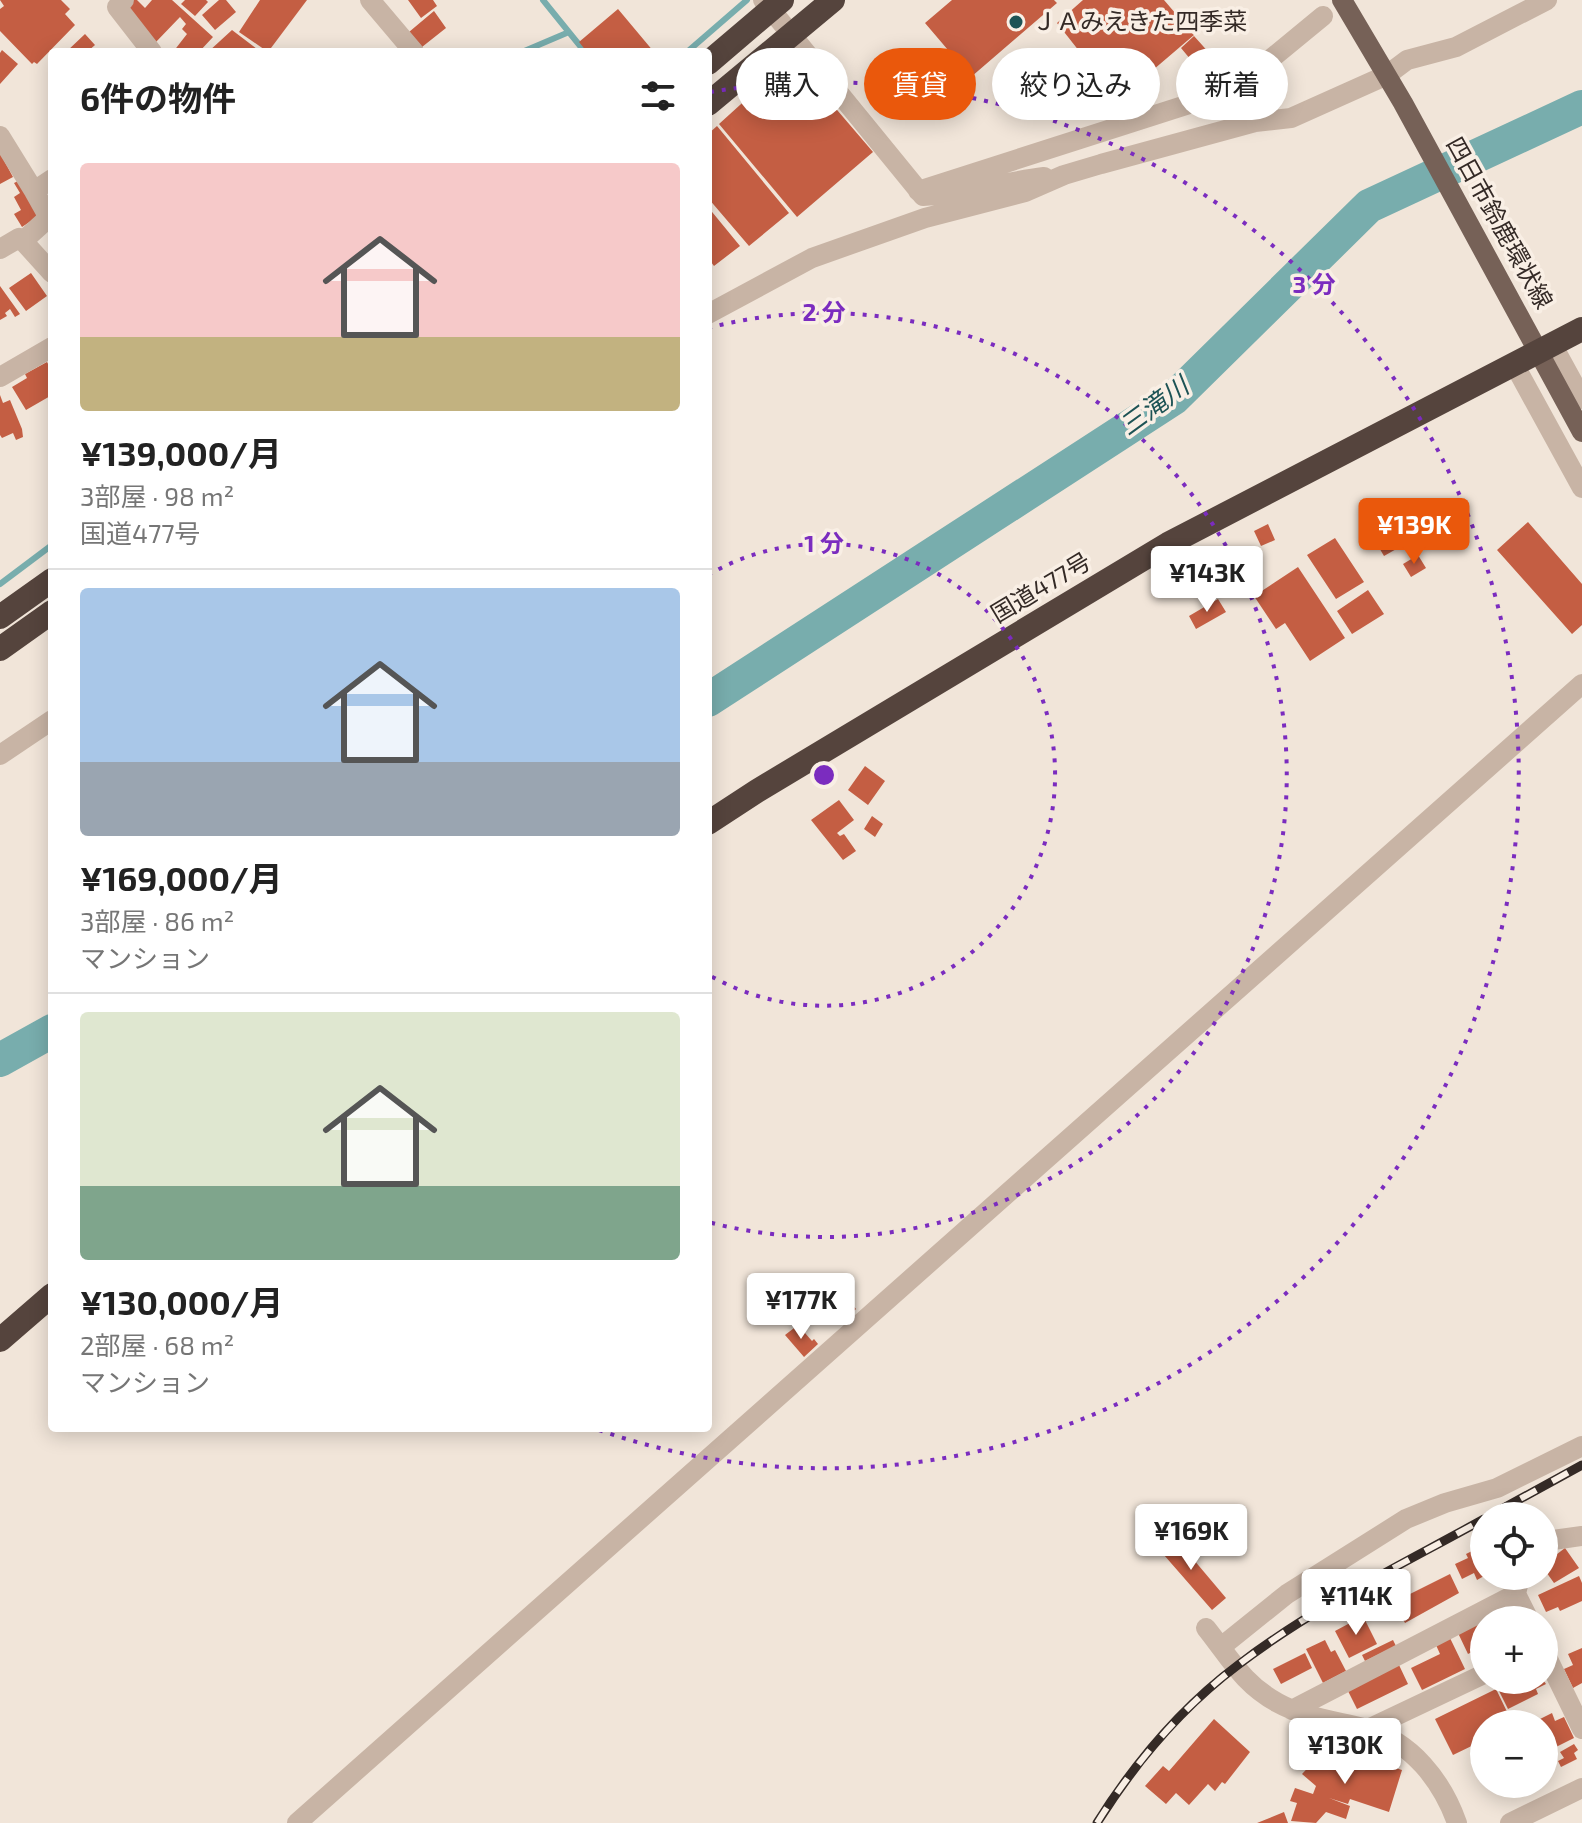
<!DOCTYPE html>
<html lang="ja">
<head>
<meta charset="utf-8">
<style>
	:root { --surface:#fff; --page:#f6f6f6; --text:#222; --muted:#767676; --line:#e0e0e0; --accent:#ea580c }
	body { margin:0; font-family:"Exo 2","Noto Sans JP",sans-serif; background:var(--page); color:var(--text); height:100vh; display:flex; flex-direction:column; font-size:30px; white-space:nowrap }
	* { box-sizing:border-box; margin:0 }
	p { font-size:26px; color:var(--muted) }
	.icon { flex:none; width:44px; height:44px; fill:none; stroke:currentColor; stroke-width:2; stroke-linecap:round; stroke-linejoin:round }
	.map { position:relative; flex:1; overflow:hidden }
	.side { position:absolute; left:48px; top:48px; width:664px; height:1384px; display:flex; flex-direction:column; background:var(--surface); border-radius:8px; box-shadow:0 4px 20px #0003 }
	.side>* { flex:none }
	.banner { position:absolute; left:736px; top:48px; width:726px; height:72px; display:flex; gap:16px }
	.controls { position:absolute; left:1470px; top:1502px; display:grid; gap:16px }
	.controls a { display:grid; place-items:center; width:88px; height:88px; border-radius:50%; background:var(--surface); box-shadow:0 4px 20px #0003; font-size:40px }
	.price { position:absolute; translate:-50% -68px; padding:0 18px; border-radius:8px; background:#fff; color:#222; font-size:26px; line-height:52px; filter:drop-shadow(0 2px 4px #0008) }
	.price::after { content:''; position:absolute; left:50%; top:48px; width:24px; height:18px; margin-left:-12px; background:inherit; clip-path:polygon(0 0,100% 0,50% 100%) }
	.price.on { background:var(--accent); color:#fff }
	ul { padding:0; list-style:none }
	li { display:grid; align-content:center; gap:16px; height:424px; padding:0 32px }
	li+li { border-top:2px solid var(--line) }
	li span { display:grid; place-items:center; height:248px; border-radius:8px; color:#555 }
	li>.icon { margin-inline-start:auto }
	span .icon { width:144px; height:144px; fill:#fffc; stroke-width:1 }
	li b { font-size:34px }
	h2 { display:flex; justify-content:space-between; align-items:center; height:96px; padding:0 32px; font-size:34px }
	.chip { padding:0 28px; border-radius:36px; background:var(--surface); box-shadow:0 4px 20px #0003; font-size:28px; line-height:72px }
	.chip.on { background:var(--accent); color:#fff }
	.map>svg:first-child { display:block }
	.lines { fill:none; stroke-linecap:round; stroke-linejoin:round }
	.stream { stroke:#78adad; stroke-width:6 }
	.river { stroke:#78adad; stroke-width:34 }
	.building { fill:#c45e43 }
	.minor { stroke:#c8b4a5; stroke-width:20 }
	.major { stroke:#766157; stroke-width:20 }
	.highway { stroke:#55443d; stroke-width:24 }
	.rail-casing { stroke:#342a26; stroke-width:9 }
	.rail { stroke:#f9efe5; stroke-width:6; stroke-dasharray:18; stroke-linecap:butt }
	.ring { fill:none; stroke:#7b2cbf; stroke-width:4; stroke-dasharray:4 8 }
	.poi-dot { fill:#1d5355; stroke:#f9efe5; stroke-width:3 }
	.labels { text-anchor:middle; stroke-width:7; stroke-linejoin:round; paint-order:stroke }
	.poi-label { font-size:24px; fill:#342a26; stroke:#f9efe5; text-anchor:start }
	.street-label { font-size:24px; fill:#342a26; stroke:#f9efe5 }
	.water-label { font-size:26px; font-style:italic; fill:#1d5355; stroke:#f9efe5 }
	.centre { fill:#7b2cbf; stroke:#f9efe5; stroke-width:4 }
	.ring-label { font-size:24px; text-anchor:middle; font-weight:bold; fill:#7b2cbf; stroke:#f9efe5; stroke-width:7; stroke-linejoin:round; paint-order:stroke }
</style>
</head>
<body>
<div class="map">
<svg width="1582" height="1823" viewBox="0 0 1582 1823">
	<rect width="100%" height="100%" fill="#f1e5d9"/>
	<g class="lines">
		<path class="stream" d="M543,0L585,52
			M522,52L569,32
			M687,52L747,0
			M0,584L52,545"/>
		<path class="river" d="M708,700L1174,398L1369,206L1582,107
			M0,1060L52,1031"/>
	</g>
	<path class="building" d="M0,0H61L70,9L65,14L75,25L37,64L34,62L32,64L0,31V9L4,6Z
		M133,0H137L145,8L152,0H172L213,37L199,52H173L187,34L182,29L186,24L180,17L155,43L125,9Z
		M185,0H206L208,2L195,16L181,4Z
		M219,0H226L236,12L215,30L202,15Z
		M260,0H307L268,52L239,32Z
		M408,0H433L437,6L421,18Z
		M952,0H1054L1057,3L971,77L925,23Z
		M1083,0H1164L1194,35L1126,93L1140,110L1128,113L1057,23Z
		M618,9L654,52H587L579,42Z
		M434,11L446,28L422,47L409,32Z
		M232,30L257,49L254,52H208Z
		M85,34L95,45L87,52H66Z
		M1194,36L1229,75L1213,88L1206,80L1204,82L1188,63L1191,60L1181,48Z
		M2,50L18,64L0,84V53Z
		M950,55L961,67L938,86L928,74Z
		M808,76L873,152L797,217L719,124L751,95L766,115Z
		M717,126L789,213L749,246L708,198V134Z
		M0,153L13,177L0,184Z
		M20,180L40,215L22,227L14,214L21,210L14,197L20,193L14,183Z
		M708,207L740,246L714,266L711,262L708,265Z
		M31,273L47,296L26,311L9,288Z
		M0,286L20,314L15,317L10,309L5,313L7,316L0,320Z
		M47,362L52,371V395L26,410L12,387L27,378L25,374Z
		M0,395L3,403L10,400L22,429L23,437L16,440L13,433L2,438L0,435Z
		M1396,511L1414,539L1384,556L1368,529Z
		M1528,522L1582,584V625L1572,634L1497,550Z
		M1268,524L1275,540L1261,546L1254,531Z
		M1335,538L1364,582L1336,599L1307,555Z
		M1418,555L1426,568L1411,577L1403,564Z
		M1298,567L1345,638L1310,661L1285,623L1276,629L1254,596Z
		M1368,590L1384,614L1352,634L1337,611Z
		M1218,599L1226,612L1196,629L1189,616Z
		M865,766L885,781L868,805L848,790Z
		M839,800L854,820L837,833L840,836L844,834L856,851L843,860L811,820Z
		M872,816L883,824L875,837L864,829Z
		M846,1297L856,1309L840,1323L829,1311Z
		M798,1325L812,1341L814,1339L818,1344L804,1357L785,1335Z
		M1172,1534L1226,1598L1212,1610L1157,1547Z
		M1484,1545V1576L1477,1580L1474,1573L1462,1579L1455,1564L1468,1558L1466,1554Z
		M1565,1548L1579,1568L1554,1583L1544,1569V1564Z
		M1450,1574L1459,1593L1405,1623L1394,1602Z
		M1579,1576L1582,1583V1601L1560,1611L1558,1607L1546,1612L1538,1595Z
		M1363,1616L1377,1644L1349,1658L1335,1631Z
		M1483,1621L1484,1646L1468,1654L1458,1633Z
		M1450,1638L1465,1669L1422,1690L1411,1668L1440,1654L1436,1645Z
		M1325,1640L1331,1652L1335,1650L1346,1671L1323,1683L1306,1649Z
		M1393,1640L1396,1646L1365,1661L1362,1655Z
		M1582,1648V1683L1573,1688L1564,1669L1573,1665L1568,1654Z
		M1305,1653L1312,1668L1281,1684L1273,1669Z
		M1399,1665L1408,1684L1357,1709L1348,1691Z
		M1502,1680H1543L1546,1684L1536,1689L1538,1694L1508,1709L1495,1683Z
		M1496,1689L1513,1724H1484V1740L1453,1755L1435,1719Z
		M1552,1713L1555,1721L1564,1717L1574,1738L1546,1752L1549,1759L1544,1761V1724H1530Z
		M1214,1719L1250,1752L1225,1784L1222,1782L1215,1791L1208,1784L1189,1805L1176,1793L1166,1804L1145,1786L1163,1766L1169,1771Z
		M1574,1744L1578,1750L1574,1753L1577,1759L1561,1767L1558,1761L1564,1758L1560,1752Z
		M1327,1746L1402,1770L1389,1812L1350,1799L1348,1804L1329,1798L1350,1806L1346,1819L1326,1812L1316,1823L1291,1821L1297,1803L1290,1801L1295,1788L1313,1794L1316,1786L1302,1774L1317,1758L1322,1763Z
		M1284,1812L1288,1823H1257Z"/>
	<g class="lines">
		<path class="minor" d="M124,0L117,7L152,52
			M370,0L414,52
			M763,0L923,196C964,194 1003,182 1044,177
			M0,136L34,191
			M918,191L1233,90L1323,16
			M23,241L52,273
			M0,249L19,238L23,241L45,221L48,216L34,191L52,179
			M708,314L812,258L925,218L1025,192L1064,175L1101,164L1255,122L1291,118L1387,75L1407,60L1456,47L1547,0
			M1552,344L1582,399
			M1514,364L1582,488
			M0,377L52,347
			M0,755L52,720
			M1544,1545L1553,1540L1582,1536
			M1520,1576L1516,1594L1529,1620
			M1206,1628C1230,1658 1243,1684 1278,1703C1305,1718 1337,1721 1367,1729C1412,1742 1442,1781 1457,1823
			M1221,1647L1287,1594L1406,1519L1445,1503L1497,1488L1582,1446
			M1544,1651L1582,1729
			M1292,1710L1516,1594
			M1368,1729L1484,1674
			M297,1823L1582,684
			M1510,1823L1582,1788"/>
		<path class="major" d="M1342,0L1403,103L1582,432"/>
		<path class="highway" d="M708,63L782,0
			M708,104L833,0
			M0,617L52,580
			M0,649L52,612
			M708,823L757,791L1168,544L1582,329
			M0,1340L52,1295"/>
		<g class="rail-casing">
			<path id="rail" d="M1489,1516L1582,1465
				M1097,1823C1134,1764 1182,1707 1238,1665C1314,1607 1401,1565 1484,1519"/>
		</g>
		<use href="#rail" class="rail"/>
	</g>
	<g class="ring">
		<path d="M708 575A231 231 0 1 1 709 975"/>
		<path d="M708 328A462 462 0 1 1 708 1222"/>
		<path d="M710 92A693 693 0 1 1 593 1428"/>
	</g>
	<circle class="poi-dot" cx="1016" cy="22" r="8"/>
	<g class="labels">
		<g class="poi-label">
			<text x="1032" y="30">ＪＡみえきた四季菜</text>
		</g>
		<g class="street-label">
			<text transform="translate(1499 223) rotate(61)" y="8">四日市鈴鹿環状線</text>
			<text transform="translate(1041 588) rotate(-31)" y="8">国道477号</text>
		</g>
		<g class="water-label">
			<text transform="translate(1154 406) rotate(-36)" y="9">三滝川</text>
		</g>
	</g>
	<circle cx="824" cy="775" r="12" class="centre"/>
	<g class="ring-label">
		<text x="1314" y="293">3 分</text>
		<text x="824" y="321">2 分</text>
		<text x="824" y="552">1 分</text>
	</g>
</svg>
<div class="controls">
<a><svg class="icon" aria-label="locate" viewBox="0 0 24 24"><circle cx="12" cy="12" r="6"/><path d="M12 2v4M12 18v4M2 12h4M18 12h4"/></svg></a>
<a>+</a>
<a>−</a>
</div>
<b class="price on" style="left:1414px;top:566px">¥139K</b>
<b class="price" style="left:1207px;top:614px">¥143K</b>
<b class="price" style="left:801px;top:1341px">¥177K</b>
<b class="price" style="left:1191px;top:1572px">¥169K</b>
<b class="price" style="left:1356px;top:1637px">¥114K</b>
<b class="price" style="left:1345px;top:1786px">¥130K</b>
<div class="banner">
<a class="chip">購入</a>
<a class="chip on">賃貸</a>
<a class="chip">絞り込み</a>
<a class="chip">新着</a>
</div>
<section class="side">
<h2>6件の物件<svg class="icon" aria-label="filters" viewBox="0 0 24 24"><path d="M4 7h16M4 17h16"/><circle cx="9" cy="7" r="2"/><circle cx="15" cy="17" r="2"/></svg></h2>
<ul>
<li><span style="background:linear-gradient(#f6c9c9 70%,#c2b280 0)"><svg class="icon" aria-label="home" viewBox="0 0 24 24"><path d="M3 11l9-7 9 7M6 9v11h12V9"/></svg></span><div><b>¥139,000/月</b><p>3部屋 · 98 m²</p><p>国道477号</p></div></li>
<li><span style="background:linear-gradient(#a9c7e8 70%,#9aa5b1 0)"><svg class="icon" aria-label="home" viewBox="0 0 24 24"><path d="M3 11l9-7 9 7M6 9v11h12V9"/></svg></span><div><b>¥169,000/月</b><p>3部屋 · 86 m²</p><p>マンション</p></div></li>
<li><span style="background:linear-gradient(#dfe7d0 70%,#7fa58c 0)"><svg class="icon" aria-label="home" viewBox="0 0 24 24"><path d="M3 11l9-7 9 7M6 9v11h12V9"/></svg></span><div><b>¥130,000/月</b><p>2部屋 · 68 m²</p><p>マンション</p></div></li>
</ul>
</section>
</div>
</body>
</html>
